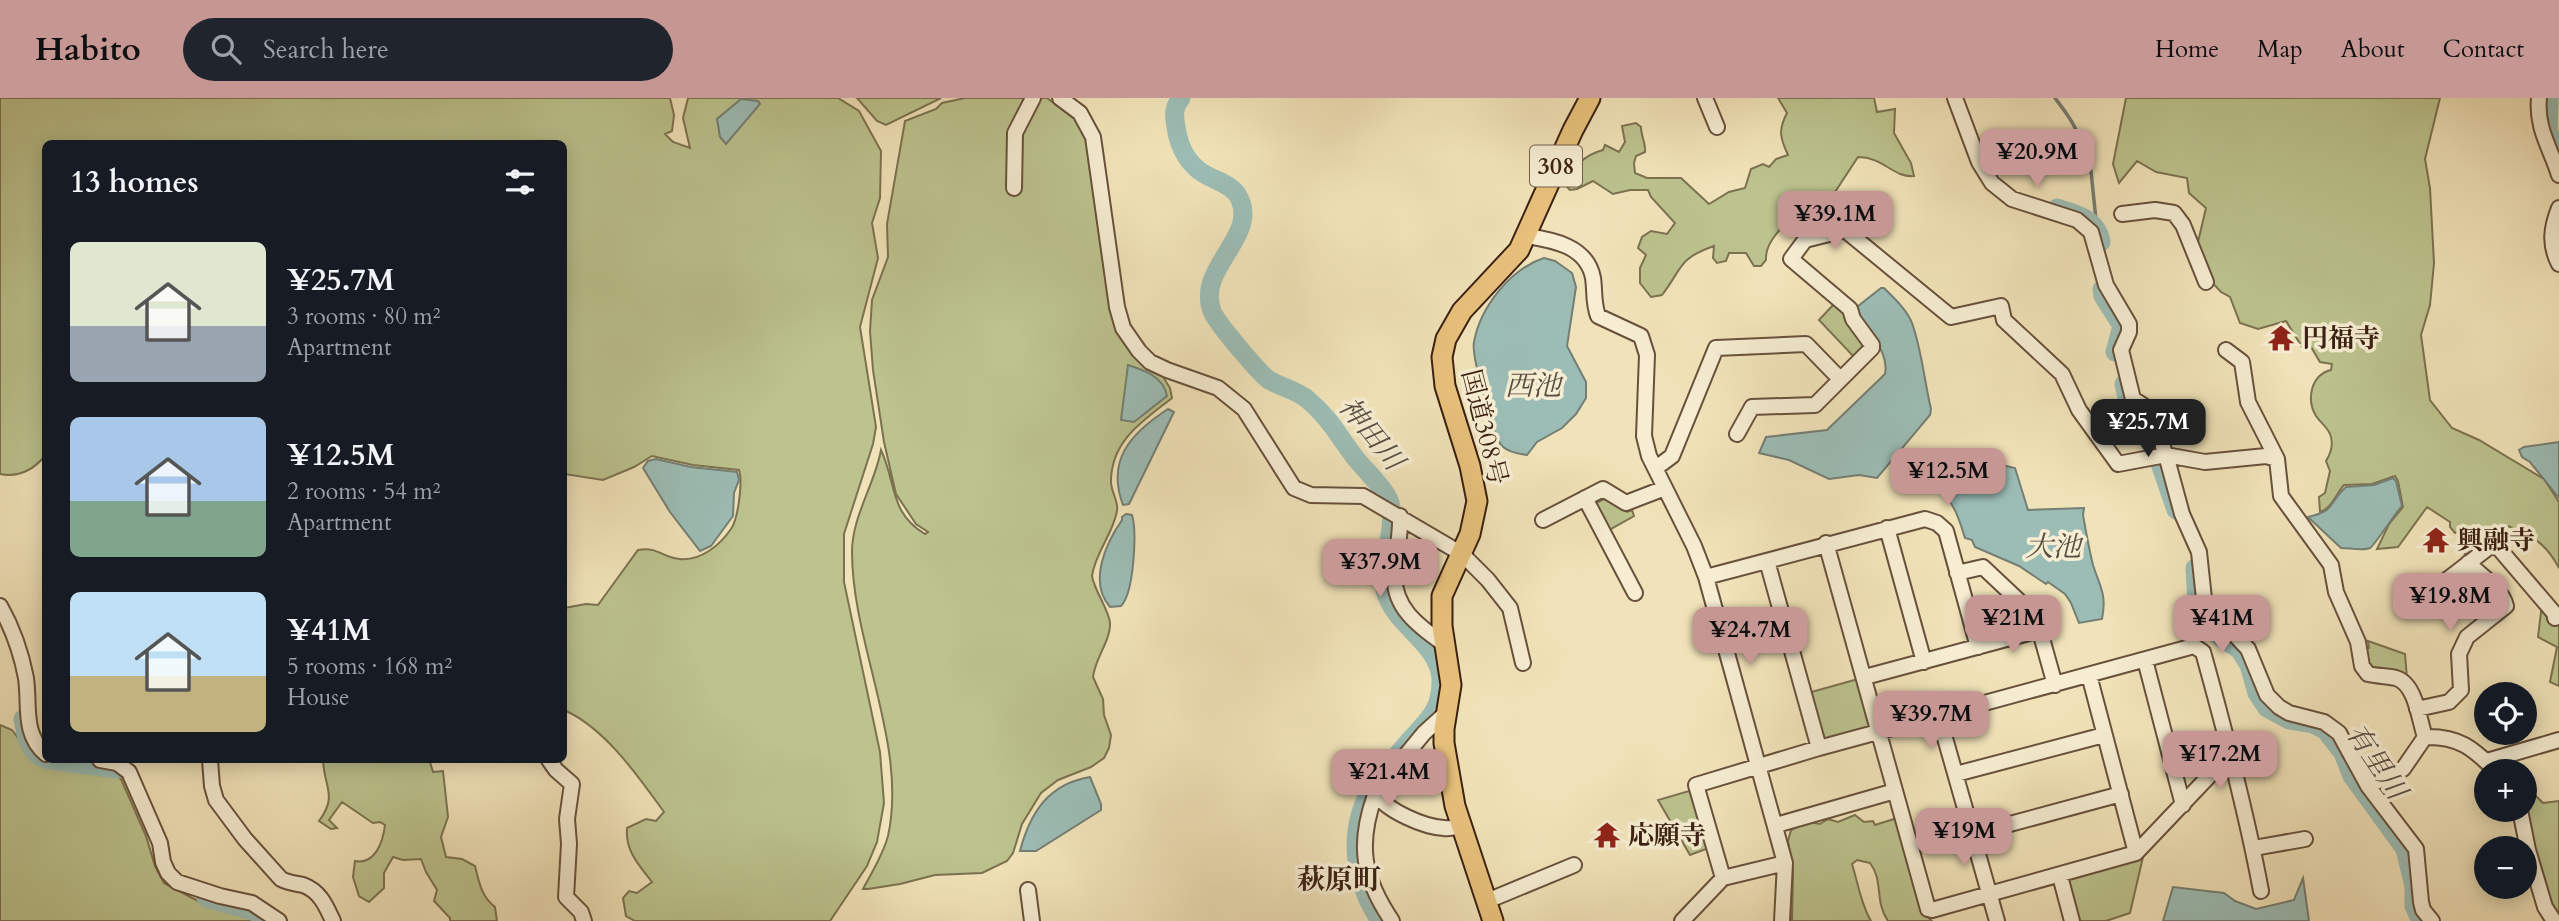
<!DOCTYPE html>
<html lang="en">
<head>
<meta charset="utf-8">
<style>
	:root { --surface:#171b24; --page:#20242c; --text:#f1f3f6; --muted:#9ea1a6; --accent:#c59692 }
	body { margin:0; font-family:Cardo,"Noto Serif JP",serif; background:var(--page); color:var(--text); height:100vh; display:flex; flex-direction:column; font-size:26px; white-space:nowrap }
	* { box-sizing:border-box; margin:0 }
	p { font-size:23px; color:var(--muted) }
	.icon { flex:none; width:38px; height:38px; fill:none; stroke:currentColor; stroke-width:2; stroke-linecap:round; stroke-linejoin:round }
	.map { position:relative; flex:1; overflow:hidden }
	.sheet { position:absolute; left:42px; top:42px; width:525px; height:623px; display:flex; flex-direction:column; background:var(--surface); border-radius:10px; box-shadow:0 4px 18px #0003 }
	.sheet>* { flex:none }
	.controls { position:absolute; left:2474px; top:584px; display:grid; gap:14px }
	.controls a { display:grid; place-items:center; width:63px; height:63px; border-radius:50%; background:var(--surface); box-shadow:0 4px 18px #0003; font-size:35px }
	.price { position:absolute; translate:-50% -60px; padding:0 16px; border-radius:14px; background:var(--accent); color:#111; font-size:23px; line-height:46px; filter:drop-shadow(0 2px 4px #0008) }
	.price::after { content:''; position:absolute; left:50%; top:42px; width:21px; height:16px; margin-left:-10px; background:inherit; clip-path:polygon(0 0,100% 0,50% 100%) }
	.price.on { background:#222; color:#fff }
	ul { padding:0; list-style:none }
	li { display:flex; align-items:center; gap:21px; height:175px; padding:0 28px }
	li span { display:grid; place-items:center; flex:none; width:196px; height:140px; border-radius:10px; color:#555 }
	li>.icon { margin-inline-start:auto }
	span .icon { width:84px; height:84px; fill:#fffc; stroke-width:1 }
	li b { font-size:30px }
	h2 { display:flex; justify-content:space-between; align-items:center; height:84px; padding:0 28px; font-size:30px }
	header { display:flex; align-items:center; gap:42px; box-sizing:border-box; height:98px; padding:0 35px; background:var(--accent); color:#111 }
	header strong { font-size:33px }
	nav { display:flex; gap:38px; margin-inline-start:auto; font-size:24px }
	.search { width:490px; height:63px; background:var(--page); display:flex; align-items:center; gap:18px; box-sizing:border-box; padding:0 24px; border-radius:38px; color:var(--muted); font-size:26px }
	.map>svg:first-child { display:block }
	.green { fill:#bcc38e; stroke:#7c7250; stroke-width:2 }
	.water { fill:#9cbdb5; stroke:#757e74; stroke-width:2 }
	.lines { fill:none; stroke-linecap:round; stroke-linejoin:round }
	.stream { stroke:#757e74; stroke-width:3.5 }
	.river { stroke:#9cbdb5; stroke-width:19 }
	.minor-casing { stroke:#68513c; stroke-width:18 }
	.highway-casing { stroke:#3b2012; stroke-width:23 }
	.minor { stroke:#f6edd2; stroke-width:14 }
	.highway { stroke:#e8c27c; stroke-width:19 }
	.labels { text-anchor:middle; stroke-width:7; stroke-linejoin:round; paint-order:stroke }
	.shield { fill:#f6edd2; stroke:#735e4c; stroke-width:2 }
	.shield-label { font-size:24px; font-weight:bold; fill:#3b2012 }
	.poi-label { font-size:26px; font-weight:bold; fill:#3b2012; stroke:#f6edd2; text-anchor:start }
	.street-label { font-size:26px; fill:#3b2012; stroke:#f6edd2 }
	.water-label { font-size:28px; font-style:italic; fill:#584f43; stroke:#f6edd2 }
	.neighbourhood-label { font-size:28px; font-weight:bold; fill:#3b2012; stroke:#f6edd2 }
</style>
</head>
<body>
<header>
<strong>Habito</strong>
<div class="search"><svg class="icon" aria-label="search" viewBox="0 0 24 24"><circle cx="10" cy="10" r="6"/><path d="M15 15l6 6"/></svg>Search here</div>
<nav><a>Home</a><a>Map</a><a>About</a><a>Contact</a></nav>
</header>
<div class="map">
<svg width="2559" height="823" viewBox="0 0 2559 823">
	<rect width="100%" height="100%" fill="#f1e3b9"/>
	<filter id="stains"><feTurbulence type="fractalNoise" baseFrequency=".00286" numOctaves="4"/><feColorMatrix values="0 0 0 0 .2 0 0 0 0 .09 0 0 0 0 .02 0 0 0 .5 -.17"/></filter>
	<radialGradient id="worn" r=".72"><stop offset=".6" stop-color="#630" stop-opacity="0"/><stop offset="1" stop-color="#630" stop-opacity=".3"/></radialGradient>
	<path class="green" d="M0,0H670L674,17L672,33L665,36L673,44L690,50L683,20L688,0H838L859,13L881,53L880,100L872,125L878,160L860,229L876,329L873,346L844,436V484L880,654L884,705L877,744L867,768L830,823H635L626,818L623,800L629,793L637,795L652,784C639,767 625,753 627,730L646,721L656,723L664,714C638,678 605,630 564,612V510L586,506L598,507L638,452C657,448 663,460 680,461C701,463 720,447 731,431C738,421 743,384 739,372L693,367L652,358L634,369L603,382L564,376V46H46L45,358C33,372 19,380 0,376Z
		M857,0H941L886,27L877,23Z
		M965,0H1047L1075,21L1086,37L1090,57L1111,211L1162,277L1170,290L1172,300C1143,323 1112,342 1111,382C1110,393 1119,403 1117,413C1113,436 1095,455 1092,478C1094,492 1109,512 1110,525C1111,542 1095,560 1093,579L1103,601L1104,617L1111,637L1109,650L1104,660L1091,669L1058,682L1041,695L1022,726L1013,755L1007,763L982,775L935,777L900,786L868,791H863C872,774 883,757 888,738C908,647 852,546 852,454C852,418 875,386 881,352C896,383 889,415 925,436L928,434L916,426L896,396L884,344L873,272L870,233L872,202L888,159L887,126L905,23L936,11L942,5Z
		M1778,0H1874L1877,14L1895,11L1894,35L1911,65L1914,78C1893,80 1884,59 1858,59L1835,94L1814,106L1796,103L1788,112L1790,120C1780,132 1765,145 1766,162L1761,168H1754L1746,155H1729L1726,163L1717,165L1713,160L1714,148C1677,161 1683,170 1662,197L1651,199L1640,185V170L1646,157L1638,150L1642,139L1651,133L1667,136L1675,125L1651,99L1648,92H1630L1613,96L1593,83L1577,91L1570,92L1566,88C1572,69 1584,57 1603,52L1605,47L1619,54L1625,44L1622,28L1636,25L1641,29C1641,38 1646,46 1645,54L1636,58L1634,65L1635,75L1647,80H1681L1709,106L1729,94L1745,90L1751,71L1763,66L1769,69L1776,61L1788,57C1780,40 1778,32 1787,15Z
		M2126,0H2440L2425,61L2430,90L2434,165L2430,207L2421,237L2430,302L2452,330L2479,342L2544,381L2559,404V470C2548,449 2531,434 2507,428L2465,457L2464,454L2470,434L2467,430L2455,435L2450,429V424L2427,409L2398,449L2377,451L2389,426L2403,409L2398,383L2395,378L2372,386L2344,387C2336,396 2332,410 2320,414L2319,399L2325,395L2330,373L2326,363C2331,355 2334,346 2330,336C2327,329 2320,324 2316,318C2306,301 2311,277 2331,272L2332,266L2320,264L2311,249H2302L2286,223L2258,231L2240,225L2230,199L2221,194L2208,180L2197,148L2206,110L2189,95L2187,80L2156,74L2137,63L2119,85L2113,66Z
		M1835,205C1848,217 1862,234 1863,252L1854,259L1819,222Z
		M1606,400L1627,414L1632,412L1634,418L1609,432L1596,405Z
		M2541,514L2559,520V588L2550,584L2557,549L2538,539Z
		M2368,543L2405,556L2407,580L2370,571L2364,551L2369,550Z
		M1858,581L1870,627L1867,633L1825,644L1820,640L1808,595Z
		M0,627L12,632L37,665L108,673L121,681L146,738L155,768L164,785L198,803L258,823H0Z
		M323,662H432L430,664L433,674L443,673L448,719L441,739L446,759L462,761L475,768C479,784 481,798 495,809L497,823H450V820L434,803L437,792L426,774L421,761L403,762L393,759L384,775V790L369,804L359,798L353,779L355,763C375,767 383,744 385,727L380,724L373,725L342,704L329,722L337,730L331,731L319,723C338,698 324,689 323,662Z
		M2525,681L2527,689L2543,705L2559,703V821C2533,786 2525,724 2525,681Z
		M1689,693L1694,695L1709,750L1690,757L1658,702Z
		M1855,717L1864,724L1873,723L1875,727L1894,721L1897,724L1921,813L1932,823H1888C1874,803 1884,783 1870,765L1857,762L1852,766C1858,785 1861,807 1871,823H1792L1793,773L1788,743L1791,732L1808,724L1820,726L1828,721L1838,724Z
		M2143,759L2130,815L2106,823H2077L2066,785L2069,780Z"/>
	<path class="water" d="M741,1L758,3L760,6L726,46L720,39L717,21Z
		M1544,160L1555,163L1572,175L1576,189L1567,248L1586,284V300L1576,316L1562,330L1537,344L1527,357C1519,356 1508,354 1502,348C1493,339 1471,256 1474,244C1480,210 1510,171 1544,160Z
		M1881,190H1884C1894,200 1907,212 1912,225C1922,253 1924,282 1931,311L1930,317L1877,380L1859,377L1829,381L1789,362L1759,355L1766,339L1827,332L1885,276C1890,248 1861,234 1857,209Z
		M1128,267C1144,272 1164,279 1167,298L1134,324L1121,322Z
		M1168,311L1174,314L1129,406L1123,407C1106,362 1131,335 1168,311Z
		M2559,344V400L2530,364L2522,359L2519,352L2524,349Z
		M1964,358L2015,370L2028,412L2084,410L2083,417C2086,434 2089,451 2093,467C2100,489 2107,496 2102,521L2079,525L2071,505L2065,496L2048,484L2046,486L2019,468L1975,449L1972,442L1965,440C1959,421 1955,406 1940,393L1965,367Z
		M656,361L691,369L737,374L739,382L734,395L733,418L711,448L700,453L670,414L643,370L648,363Z
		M2393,380L2396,383L2402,408C2396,414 2374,448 2370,450C2363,453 2349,450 2341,450L2308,419C2338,412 2327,405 2346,389L2374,387Z
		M1126,416L1132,417C1137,434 1134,495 1121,508L1110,509C1088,484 1106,445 1122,422V419Z
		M1090,679L1101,706V712L1036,753H1020C1030,715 1048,686 1090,679Z
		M2303,780L2309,823H2163L2173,789L2224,795L2235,803L2256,811L2294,802Z"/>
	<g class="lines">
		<path class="stream" d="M2055,0C2067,16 2086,38 2078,60L2091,73L2097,132"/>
		<path class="river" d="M1181,0C1173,10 1174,17 1176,29C1179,51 1190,70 1210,79C1220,84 1230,87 1237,96C1263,137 1195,169 1212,213C1215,223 1260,276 1269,282C1281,289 1296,292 1307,301C1331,321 1338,338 1357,362C1367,374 1379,385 1387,398C1401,421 1379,465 1385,492C1393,527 1438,544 1441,580C1442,612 1429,621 1409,643C1399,655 1388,667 1378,680C1346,726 1351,778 1380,823
			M2549,0L2548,33L2557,53
			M2057,110C2077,116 2097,121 2101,144
			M2102,191L2103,198L2122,228L2115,254
			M2124,286L2128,304L2147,317L2151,326L2153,345L2176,412
			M2195,470L2197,505L2206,524L2220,539L2240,552L2249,567L2257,595L2267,610L2289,622L2313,626L2325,632L2343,655L2352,678L2405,751L2414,788V808L2421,823
			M23,621C26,638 28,655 46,661
			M50,662L118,671
			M206,800L253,813L271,823"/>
		<g class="minor-casing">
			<path id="minor" d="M1060,0L1080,15L1093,39L1117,209L1123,230L1139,253L1150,264L1167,272L1218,290L1244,311L1294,390L1311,397L1363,398L1462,456L1488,482L1510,510L1523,565
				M1705,0L1717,29
				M1955,0L1979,64L1992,85L2012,101L2077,122L2091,134L2106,187L2129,226V234L2121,252L2133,301C2148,310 2158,316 2161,335C2163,344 2161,348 2166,357L2182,416L2199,454L2205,510L2212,520L2234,536L2248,551L2267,597L2279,609L2289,615L2324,624L2339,635L2368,688L2416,751L2421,804L2423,812L2432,823
				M2539,0C2536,30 2550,49 2559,77
				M1014,90L1015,35L1033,0
				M2559,110C2551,130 2549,147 2559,166
				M2122,116L2155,112L2174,115L2183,127L2206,184
				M1527,138C1553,142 1587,148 1593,180C1595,193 1593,204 1598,218L1641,238L1647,257L1644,338L1649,358L1694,448L1706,479L1785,765L1782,823
				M2226,252L2242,264L2248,304L2277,361L2281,398L2331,467L2336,494L2358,544L2362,568L2368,576C2377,578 2387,578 2396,580C2416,586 2419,622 2425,639C2459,638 2473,650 2497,674
				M1737,336L1752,309L1815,307L1872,250V247L1853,221L1850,211L1791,161L1805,142L1845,132L1951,219L2001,208L2004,222L2062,276L2079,312L2118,366L2166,357L2205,364L2266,358L2277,361
				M1656,370L1672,358L1716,250L1806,246L1840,281
				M1585,400L1635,495
				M1400,418C1401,437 1396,454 1395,473C1391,508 1418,528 1444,546
				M1543,422L1603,391L1626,405L1665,390
				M1887,430L1924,564
				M1826,445L1928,811L1932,812L2136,755L2231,655
				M1767,463L1819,650
				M1957,475L1983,469L2036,519L2055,587
				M1706,479L1925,421L1937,425L1946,433L1978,549
				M2420,489L2435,491L2492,447H2496L2554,515L2555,520
				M0,508C13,531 21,554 26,580C30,607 22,636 46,656
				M2145,562L2183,707
				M2089,577L2136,755
				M1865,579L2040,532
				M2417,611L2449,604L2461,592L2459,556L2467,539L2506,508C2502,491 2481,477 2468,465
				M1939,619L1997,823
				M100,662L117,665L129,674L160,745L163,764L168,775L177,784L220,798L252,805L279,823
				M210,662L212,688L216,702L245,741L281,781C288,785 295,785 303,787C320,793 326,808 333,823
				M549,662L556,672L572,686L567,721L569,746L566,799L581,814L584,823
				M2487,663L2559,642
				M1956,676L2104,637
				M2368,688L2403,671L2425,639
				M1376,696C1387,713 1424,729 1444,730C1450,731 1456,729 1461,728
				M2520,712L2528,752L2545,809L2554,823
				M1776,727L1895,693
				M1973,736L2121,696
				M2254,750L2305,741
				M2060,778L2072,823
				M1723,780L1785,765
				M1028,792L1032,823
				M1487,803L1574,767
				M1392,823C1363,780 1357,747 1375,697C1379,688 1388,684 1391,675L1424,635L1446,615
				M1682,823L1723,780L1696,687L1819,650L2194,548L2203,554C2225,633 2246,712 2261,793"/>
		</g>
		<g class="highway-casing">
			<path id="highway" d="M1493,823L1455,708L1444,645V631L1451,587L1442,528V498L1470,436L1477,403L1470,368L1445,288L1442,259L1446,241L1462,213L1519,152L1573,32L1590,0"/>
		</g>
		<use href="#minor" class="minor"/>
		<use href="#highway" class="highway"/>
	</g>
	<defs>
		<g id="temple-bare" transform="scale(2.1)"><path d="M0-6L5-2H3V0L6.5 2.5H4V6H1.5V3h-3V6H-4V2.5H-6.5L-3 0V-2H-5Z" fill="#8f2418" stroke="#f6edd2" stroke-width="2.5" paint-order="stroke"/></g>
	</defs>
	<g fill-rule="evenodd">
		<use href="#temple-bare" x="2281" y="240"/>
		<use href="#temple-bare" x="2436" y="442"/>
		<use href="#temple-bare" x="1607" y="737"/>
	</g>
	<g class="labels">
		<rect class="shield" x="1530" y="47.5" width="52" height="41" rx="5"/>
		<g class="shield-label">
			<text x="1556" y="76">308</text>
		</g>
		<g class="poi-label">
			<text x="2302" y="249">円福寺</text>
			<text x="2457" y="451">興融寺</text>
			<text x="1628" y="746">応願寺</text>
		</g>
		<g class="street-label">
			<text transform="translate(1485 329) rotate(76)" y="9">国道308号</text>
		</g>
		<g class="water-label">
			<text x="1533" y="297">西池</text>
			<text transform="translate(1372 335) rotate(51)" y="10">神田川</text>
			<text x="2053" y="458">大池</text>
			<text transform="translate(2377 663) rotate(56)" y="10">有里川</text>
		</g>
		<g class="neighbourhood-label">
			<text x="1339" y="791">萩原町</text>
		</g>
	</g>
	<rect width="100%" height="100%" filter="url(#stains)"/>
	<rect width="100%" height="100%" fill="url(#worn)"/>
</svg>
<div class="controls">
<a><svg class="icon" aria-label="locate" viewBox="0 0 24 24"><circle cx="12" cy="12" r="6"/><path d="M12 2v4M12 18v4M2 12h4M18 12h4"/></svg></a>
<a>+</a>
<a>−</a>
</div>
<b class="price" style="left:2037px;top:91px">¥20.9M</b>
<b class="price" style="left:1835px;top:153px">¥39.1M</b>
<b class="price on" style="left:2148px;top:361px">¥25.7M</b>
<b class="price" style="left:1948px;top:410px">¥12.5M</b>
<b class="price" style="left:1380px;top:501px">¥37.9M</b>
<b class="price" style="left:2450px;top:535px">¥19.8M</b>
<b class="price" style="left:2013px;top:557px">¥21M</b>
<b class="price" style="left:2222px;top:557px">¥41M</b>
<b class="price" style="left:1750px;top:569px">¥24.7M</b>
<b class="price" style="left:1931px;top:653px">¥39.7M</b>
<b class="price" style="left:2220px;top:693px">¥17.2M</b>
<b class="price" style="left:1389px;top:711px">¥21.4M</b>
<b class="price" style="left:1964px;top:770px">¥19M</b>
<section class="sheet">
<h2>13 homes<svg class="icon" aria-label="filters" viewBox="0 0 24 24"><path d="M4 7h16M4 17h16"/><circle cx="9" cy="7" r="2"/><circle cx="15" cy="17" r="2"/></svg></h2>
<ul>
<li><span style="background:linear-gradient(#dfe7d0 60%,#9aa5b1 0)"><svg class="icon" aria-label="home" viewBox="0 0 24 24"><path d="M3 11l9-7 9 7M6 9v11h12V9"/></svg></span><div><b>¥25.7M</b><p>3 rooms · 80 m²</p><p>Apartment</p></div></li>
<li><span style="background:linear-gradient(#a9c7e8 60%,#7fa58c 0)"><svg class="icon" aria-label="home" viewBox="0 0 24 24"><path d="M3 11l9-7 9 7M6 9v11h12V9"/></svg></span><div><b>¥12.5M</b><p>2 rooms · 54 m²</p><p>Apartment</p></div></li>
<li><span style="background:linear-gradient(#bfe0f5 60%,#c2b280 0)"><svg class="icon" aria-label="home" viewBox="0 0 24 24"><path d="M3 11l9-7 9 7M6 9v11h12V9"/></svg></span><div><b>¥41M</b><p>5 rooms · 168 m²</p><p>House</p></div></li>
</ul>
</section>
</div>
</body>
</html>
